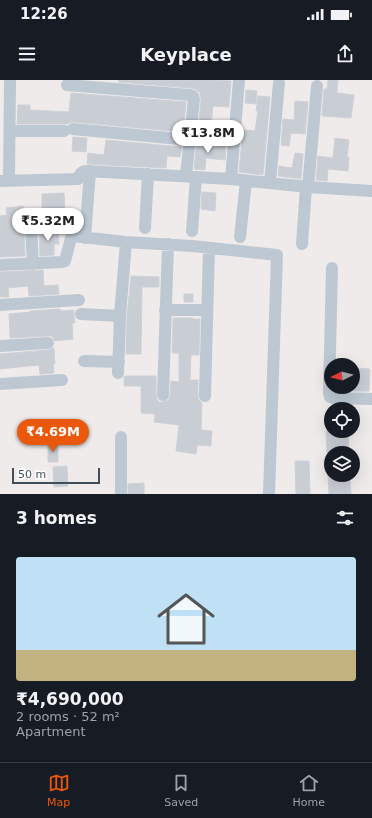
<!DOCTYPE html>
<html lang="en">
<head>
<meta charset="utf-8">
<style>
	:root { --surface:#171b24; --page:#20242c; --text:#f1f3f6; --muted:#9ea1a6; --line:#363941; --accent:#ea580c }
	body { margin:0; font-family:"DejaVu Sans",sans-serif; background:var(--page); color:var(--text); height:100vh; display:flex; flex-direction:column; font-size:15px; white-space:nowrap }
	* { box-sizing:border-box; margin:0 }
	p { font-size:13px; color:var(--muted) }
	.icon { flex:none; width:22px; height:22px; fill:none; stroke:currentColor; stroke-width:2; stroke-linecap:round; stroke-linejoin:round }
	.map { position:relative; height:414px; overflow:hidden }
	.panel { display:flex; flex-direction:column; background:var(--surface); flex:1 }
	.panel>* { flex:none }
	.needle { width:26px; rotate:264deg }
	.buttons { position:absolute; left:324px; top:278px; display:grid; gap:8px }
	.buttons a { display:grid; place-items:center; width:36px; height:36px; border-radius:50%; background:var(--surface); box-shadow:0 4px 16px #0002; font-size:20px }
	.scale { position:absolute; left:12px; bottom:10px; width:88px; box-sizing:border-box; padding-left:4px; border:2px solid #424f5b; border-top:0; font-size:11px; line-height:14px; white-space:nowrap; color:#424f5b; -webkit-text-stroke:3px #fff; paint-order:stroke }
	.price { position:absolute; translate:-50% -34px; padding:0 9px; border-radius:14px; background:#fff; color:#222; font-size:13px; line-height:26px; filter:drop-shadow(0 1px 2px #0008) }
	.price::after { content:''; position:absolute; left:50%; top:24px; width:12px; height:9px; margin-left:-6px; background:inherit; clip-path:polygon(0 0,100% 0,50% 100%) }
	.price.current { background:var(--accent); color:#fff }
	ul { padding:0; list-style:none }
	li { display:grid; align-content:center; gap:8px; height:212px; padding:0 16px }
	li+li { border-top:1px solid var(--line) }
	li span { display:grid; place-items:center; height:124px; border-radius:4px; color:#555 }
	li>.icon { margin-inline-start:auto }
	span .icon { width:72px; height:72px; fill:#fffc; stroke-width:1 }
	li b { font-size:17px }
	h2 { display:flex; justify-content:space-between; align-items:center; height:48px; padding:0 16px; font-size:17px }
	.status { display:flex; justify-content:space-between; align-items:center; height:28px; padding:0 20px; background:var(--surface); direction:ltr }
	.status svg { height:11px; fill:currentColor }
	header { display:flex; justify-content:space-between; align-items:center; height:52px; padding:0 16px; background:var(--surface); font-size:18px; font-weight:700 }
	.tabs { display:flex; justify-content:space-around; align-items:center; height:56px; border-top:1px solid var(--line); background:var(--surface); font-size:11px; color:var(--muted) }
	.tabs a { display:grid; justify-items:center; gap:2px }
	.tabs .current { color:var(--accent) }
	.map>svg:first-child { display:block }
	.building { fill:#c9cdd4; stroke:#ced1d8 }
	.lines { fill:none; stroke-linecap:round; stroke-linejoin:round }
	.street { stroke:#bdc8d3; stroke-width:12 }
</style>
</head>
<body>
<div class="status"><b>12:26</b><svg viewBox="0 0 49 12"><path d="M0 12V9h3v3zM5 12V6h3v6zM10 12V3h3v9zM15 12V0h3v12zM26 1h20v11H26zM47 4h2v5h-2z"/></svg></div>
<header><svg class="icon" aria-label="menu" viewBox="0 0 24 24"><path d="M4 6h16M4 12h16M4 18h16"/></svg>Keyplace<svg class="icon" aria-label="share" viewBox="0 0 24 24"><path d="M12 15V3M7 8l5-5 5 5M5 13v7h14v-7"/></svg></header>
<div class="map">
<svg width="372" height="414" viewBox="0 0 372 414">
	<rect width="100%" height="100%" fill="#efebeb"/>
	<path class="building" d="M119,0H211L231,1L229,27L213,26L211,44L199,43L201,19L200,13L198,11L195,9L190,8L118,2Z
		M328,0H338L337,13L354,15L351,38L322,36L324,9H327Z
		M246,10L257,11L256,24L245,23Z
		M71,13L186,22L183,52L74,42H70L67,44H17L18,25H30V30L69,32Z
		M258,16L270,17L263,95L239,92L243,50L255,51L258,31H256Z
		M295,21L308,22L305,54L291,53L289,66L281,65L283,39L294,40Z
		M73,57L87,58L86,72L72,71Z
		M335,58L349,60L347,77H349L348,91L328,89L327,101L316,100L318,76L333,78Z
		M106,60L182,67L180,77L167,76L166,88L87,84L88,73L104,75Z
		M197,62L226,65L225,80L206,78L205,90L194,89Z
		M295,73L303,74L301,99L278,96L279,86L292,88Z
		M202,112L216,113L215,131L201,129Z
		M64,113L65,130L42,131V114Z
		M23,126L25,176L0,177V136L7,135L6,128Z
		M58,150L59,164H54V175L40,176L39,151Z
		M43,190L44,206L58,205L59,214L29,216L28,206L8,208L9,217H0V192Z
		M131,196L159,197V207H142L141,274H126L127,236Z
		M184,214H193V222H184Z
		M60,229L61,231L74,230V234L75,243H72L73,259L55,261L52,256H48L10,258L9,234L30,232V231Z
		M173,238H193V239H200L199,275H191L190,300H198V316L199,320L202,323L201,350L212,351L211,366L197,365L196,374L176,371L179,345L154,342L155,334L141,333V306H124V297L125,296H156V315L157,319L159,322H163L167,321L169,319L170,315L171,301L179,302V273H172Z
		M54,268L55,284H53L54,293L40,294L39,285L0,289V274L48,270Z
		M353,288L370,289L369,311H353Z
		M326,351H348L349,373H327Z
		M48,364H58V382H48Z
		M295,381H309L310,414H296Z
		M67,386L68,406L54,407L53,387Z
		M328,395H350L351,414H329Z
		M144,403V414H128V404Z"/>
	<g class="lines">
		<path class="street" d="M67,5L189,15L193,16L194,19L186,96
			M73,49L190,60
			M10,51H64
			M231,99L239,0
			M9,100L10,0
			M0,101L78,99C80,94 81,91 87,91L231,99L308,107L372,111
			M270,102L279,3
			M308,107L317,6
			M31,147L33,184
			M145,148L148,94
			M192,151L196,97
			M240,157L246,101
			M85,158L90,91
			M302,164L306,107
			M0,185L62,182L65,181L71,158L73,156L126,162L192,166L277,175L269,414
			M332,188L329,313L330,317L333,318L372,319
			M0,225L79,220
			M165,230H207
			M81,234L120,236
			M0,266L48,263
			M84,281L119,282
			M118,293L120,236L126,162
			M0,304L62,300
			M163,315L168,164
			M205,316L209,168
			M121,357V414"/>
	</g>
</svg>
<div class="buttons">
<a><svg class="needle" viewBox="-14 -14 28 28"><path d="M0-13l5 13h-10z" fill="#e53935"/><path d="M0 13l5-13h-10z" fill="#9ea1a6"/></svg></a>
<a><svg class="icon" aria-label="locate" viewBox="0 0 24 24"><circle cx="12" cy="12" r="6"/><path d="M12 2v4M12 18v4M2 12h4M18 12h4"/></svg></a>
<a><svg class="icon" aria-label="layers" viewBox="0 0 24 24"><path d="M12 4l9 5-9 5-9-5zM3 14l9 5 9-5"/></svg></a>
</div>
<div class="scale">50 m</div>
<b class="price" style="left:208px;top:74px">₹13.8M</b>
<b class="price" style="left:48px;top:162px">₹5.32M</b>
<b class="price current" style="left:53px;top:373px">₹4.69M</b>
</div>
<section class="panel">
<h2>3 homes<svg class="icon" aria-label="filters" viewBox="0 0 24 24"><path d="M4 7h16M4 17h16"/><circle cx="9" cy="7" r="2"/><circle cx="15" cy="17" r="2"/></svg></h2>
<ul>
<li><span style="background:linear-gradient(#bfe0f5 75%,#c2b280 0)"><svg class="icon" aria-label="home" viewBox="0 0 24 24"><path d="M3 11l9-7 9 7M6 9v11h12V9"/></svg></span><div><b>₹4,690,000</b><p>2 rooms · 52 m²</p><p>Apartment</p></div></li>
</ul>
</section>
<nav class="tabs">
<a class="current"><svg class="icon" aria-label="map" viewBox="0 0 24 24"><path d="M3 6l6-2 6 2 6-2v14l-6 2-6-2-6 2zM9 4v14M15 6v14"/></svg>Map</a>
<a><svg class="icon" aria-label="saved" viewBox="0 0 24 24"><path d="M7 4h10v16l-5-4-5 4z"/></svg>Saved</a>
<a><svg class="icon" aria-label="home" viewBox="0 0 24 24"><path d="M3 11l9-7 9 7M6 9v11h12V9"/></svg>Home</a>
</nav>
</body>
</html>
